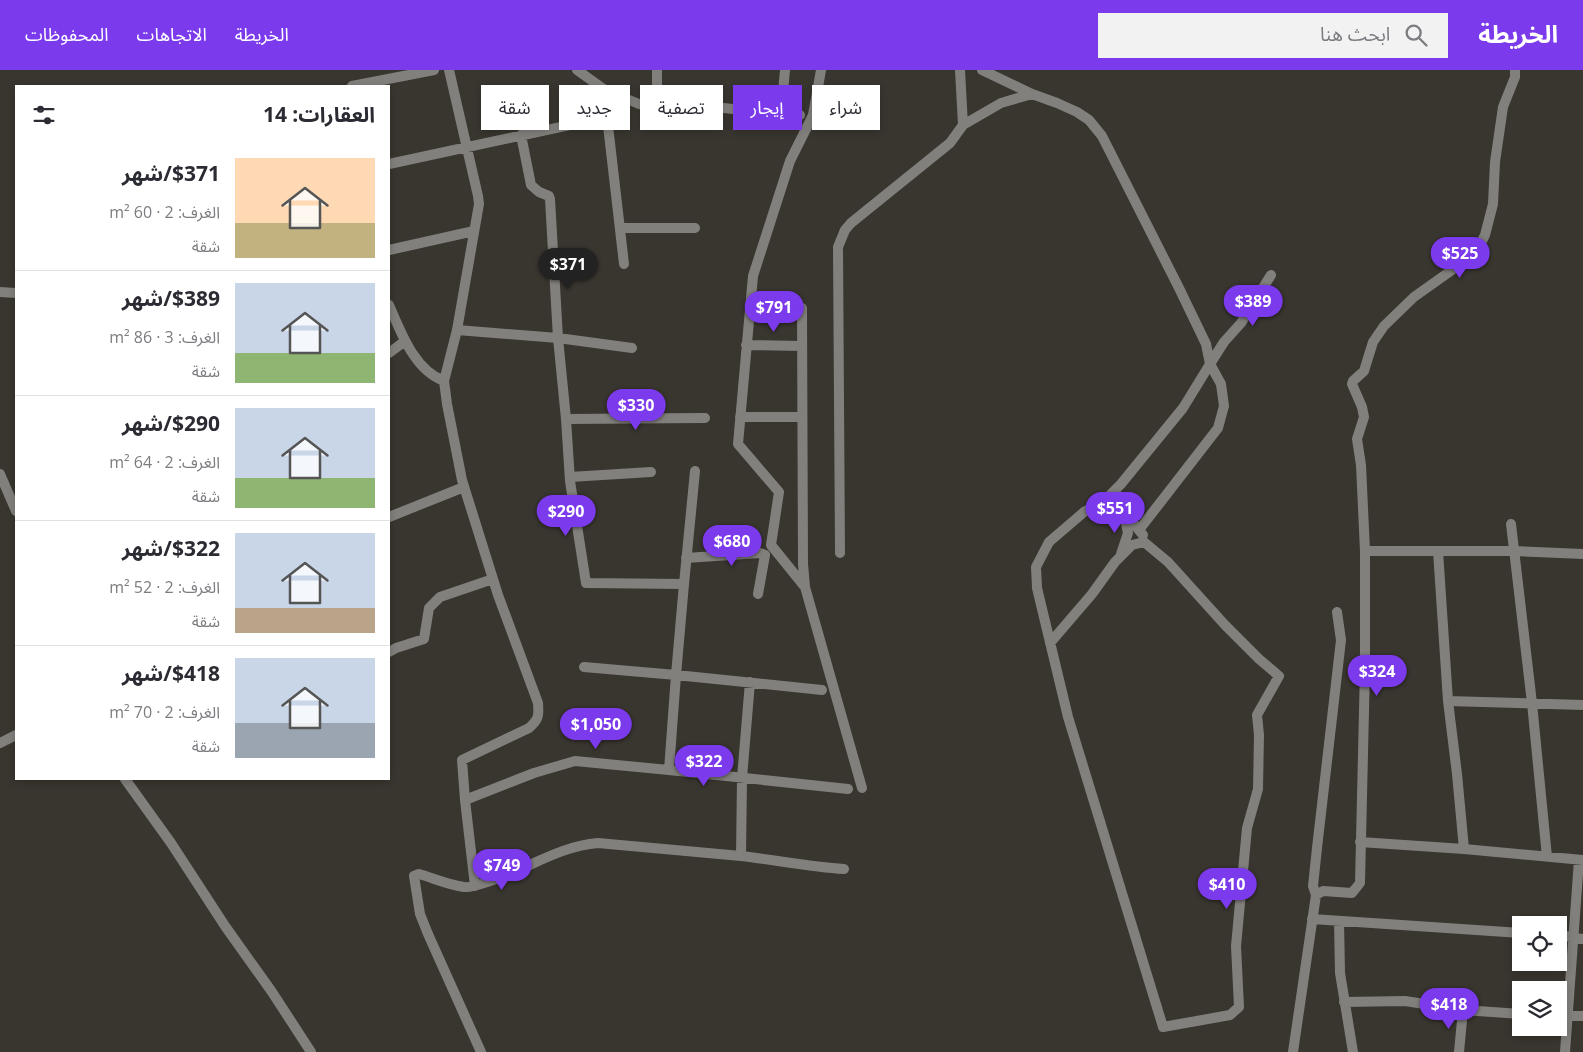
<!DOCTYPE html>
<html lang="ar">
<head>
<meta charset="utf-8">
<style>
	:root { --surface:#fff; --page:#f2f2f3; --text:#2b2b33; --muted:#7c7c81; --line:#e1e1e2; --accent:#7c3aed }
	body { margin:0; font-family:"Open Sans","Noto Sans Arabic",sans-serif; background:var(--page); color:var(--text); direction:rtl; height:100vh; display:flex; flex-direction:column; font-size:19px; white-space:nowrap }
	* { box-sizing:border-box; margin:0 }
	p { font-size:16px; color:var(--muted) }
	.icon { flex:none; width:28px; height:28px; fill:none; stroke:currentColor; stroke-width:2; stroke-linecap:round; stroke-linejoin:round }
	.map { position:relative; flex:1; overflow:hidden; direction:ltr }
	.sheet { position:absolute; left:15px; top:15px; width:375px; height:695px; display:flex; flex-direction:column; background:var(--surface); border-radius:0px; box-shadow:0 2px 8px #0003; direction:rtl }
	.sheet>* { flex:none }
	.guide { position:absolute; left:405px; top:15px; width:475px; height:45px; direction:rtl; display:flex; gap:10px }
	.tools { position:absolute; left:1512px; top:846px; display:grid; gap:10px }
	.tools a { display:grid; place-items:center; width:55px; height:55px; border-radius:0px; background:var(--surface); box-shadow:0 2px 8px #0003; font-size:25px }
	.price { position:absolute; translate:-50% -42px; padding:0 11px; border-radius:18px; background:var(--accent); color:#fff; font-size:16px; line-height:32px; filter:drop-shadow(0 1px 2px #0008) }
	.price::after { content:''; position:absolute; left:50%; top:30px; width:15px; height:11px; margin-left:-8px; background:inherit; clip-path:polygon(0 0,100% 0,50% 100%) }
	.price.current { background:#222; color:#fff }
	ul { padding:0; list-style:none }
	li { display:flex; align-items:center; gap:15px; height:125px; padding:0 15px }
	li+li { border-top:1px solid var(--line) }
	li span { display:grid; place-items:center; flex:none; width:140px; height:100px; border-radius:0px; color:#555 }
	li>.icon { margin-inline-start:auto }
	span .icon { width:60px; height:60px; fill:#fffc; stroke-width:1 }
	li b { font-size:21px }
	h2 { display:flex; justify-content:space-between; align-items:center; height:60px; padding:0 15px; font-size:21px }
	.chip { padding:0 18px; border-radius:0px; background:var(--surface); box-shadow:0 2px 8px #0003; font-size:18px; line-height:45px }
	.chip.current { background:var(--accent); color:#fff }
	header { display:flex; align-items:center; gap:30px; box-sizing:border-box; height:70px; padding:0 25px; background:var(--accent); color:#fff }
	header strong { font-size:24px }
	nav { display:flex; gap:28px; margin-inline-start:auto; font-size:18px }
	.search { width:350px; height:45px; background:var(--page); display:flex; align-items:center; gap:12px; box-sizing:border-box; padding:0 18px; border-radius:0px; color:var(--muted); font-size:19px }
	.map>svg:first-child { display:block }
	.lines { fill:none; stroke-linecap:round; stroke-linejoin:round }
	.minor { stroke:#82807d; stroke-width:10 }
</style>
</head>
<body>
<header>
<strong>الخريطة</strong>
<div class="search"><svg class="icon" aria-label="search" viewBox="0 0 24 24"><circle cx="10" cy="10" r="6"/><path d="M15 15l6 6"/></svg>ابحث هنا</div>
<nav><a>الخريطة</a><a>الاتجاهات</a><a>المحفوظات</a></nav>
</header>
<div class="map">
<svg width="1583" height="982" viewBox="0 0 1583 982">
	<rect width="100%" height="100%" fill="#39352f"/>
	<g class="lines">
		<path class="minor" d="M449,0L478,126L479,134L457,260L444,311L447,334L462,410L498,525L538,633C539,646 539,649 529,658L462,690L465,730L475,816
			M577,0L605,20L639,34L657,36L714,37L781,44L785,0
			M657,0V36
			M821,0L813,45L790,91L753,206L738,374L779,422L771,475L805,517L862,718
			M960,0L963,55L1001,33L1032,24L1057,33L1077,42L1089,50L1102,66L1179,218L1206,274L1210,294L1183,338L1121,414L1104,431L1084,442L1049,472L1036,497L1037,518L1068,647L1163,957L1230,945L1239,937L1236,876L1247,758L1258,719L1259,665L1257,645L1279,606L1259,589L1225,555L1168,492L1144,472L1132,475L1115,492L1092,524L1050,573
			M982,0L1032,24
			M352,16L434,0
			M605,20L607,47
			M781,44L800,45
			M389,94L607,47L624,194
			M620,158H695
			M389,180L474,161
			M0,222L16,223
			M389,235C401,262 414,300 444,311
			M750,239L802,238L803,494L805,517
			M457,260L558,268L550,129L549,126L539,122L531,115L521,65
			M746,275L802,276
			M389,283L405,271
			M740,347H802
			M566,349L705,348
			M0,404L16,441
			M570,407L651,402
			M1115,420L1123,441L1143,465
			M1096,436L1123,441L1128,463L1121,484
			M389,447L464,417
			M1511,454L1532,633L1547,787
			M1139,460L1218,358L1224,336L1221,314L1210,294L1224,272L1241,253L1271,205
			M1365,481H1514L1583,484
			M1438,481L1448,631L1457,704L1464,779
			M840,483L838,177L845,160L851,153L950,73L963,55
			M686,488L760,483L765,485L758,524
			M684,514L695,401
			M389,582L396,578L424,569L429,538L440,527L493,509
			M584,597L676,605L684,514L586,513L570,411L566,349L558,268L632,278
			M750,612L742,708L741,786C776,790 810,797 844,799
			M1448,631L1583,635
			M0,673L16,665
			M669,700L848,719
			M125,709L171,773L225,856L272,922L311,982
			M465,730L534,703L575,691L669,700L676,605L822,620
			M1360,772L1464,779L1583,790
			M1316,825L1323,821L1352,823L1360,813L1365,598V481L1361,395L1357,369L1364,347L1362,337L1352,314L1353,311L1364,301L1373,272L1384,256L1414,227L1476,183L1485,165L1493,134L1495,92L1503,37L1515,7V0
			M1312,849L1521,863
			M1339,851L1340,903L1353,982
			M1559,865L1583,869
			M1344,932L1405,931L1463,940L1521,944
			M1559,946H1583
			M481,982L428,864L420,844L414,806L419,804C433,808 449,815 464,817C472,818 481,814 490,811C526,800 559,776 598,773L741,786
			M1293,982L1316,825L1313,816L1317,778L1341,570L1337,542
			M1459,982L1463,940
			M1565,982L1579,790"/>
	</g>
</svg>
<div class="tools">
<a><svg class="icon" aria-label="locate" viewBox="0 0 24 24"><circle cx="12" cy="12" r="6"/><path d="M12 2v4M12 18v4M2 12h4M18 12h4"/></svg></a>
<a><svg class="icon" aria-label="layers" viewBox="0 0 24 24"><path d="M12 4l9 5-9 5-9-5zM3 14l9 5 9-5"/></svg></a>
</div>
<b class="price" style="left:1460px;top:209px">$525</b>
<b class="price current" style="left:568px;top:220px">$371</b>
<b class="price" style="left:1253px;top:257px">$389</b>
<b class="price" style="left:774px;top:263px">$791</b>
<b class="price" style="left:636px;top:361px">$330</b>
<b class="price" style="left:1115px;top:464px">$551</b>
<b class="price" style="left:566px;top:467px">$290</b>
<b class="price" style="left:732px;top:497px">$680</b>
<b class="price" style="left:1377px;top:627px">$324</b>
<b class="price" style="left:596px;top:680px">$1,050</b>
<b class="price" style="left:704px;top:717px">$322</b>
<b class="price" style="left:502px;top:821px">$749</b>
<b class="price" style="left:1227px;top:840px">$410</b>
<b class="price" style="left:1449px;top:960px">$418</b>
<div class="guide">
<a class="chip">شراء</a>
<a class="chip current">إيجار</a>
<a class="chip">تصفية</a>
<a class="chip">جديد</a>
<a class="chip">شقة</a>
</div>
<section class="sheet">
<h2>العقارات: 14<svg class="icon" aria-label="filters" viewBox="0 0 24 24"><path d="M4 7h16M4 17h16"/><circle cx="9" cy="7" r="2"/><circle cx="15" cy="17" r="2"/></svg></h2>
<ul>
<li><span style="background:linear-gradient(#ffd9b3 65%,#c2b280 0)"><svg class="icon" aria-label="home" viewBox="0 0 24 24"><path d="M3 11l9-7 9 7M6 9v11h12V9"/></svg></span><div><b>$371/شهر</b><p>الغرف: 2 · 60 m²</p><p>شقة</p></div></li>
<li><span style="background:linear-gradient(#c9d6e8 70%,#8fb573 0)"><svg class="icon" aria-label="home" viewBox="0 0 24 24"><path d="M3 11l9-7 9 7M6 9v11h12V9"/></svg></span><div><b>$389/شهر</b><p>الغرف: 3 · 86 m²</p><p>شقة</p></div></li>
<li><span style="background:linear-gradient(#c9d6e8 70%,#8fb573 0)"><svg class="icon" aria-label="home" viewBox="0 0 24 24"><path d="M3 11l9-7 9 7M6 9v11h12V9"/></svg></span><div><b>$290/شهر</b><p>الغرف: 2 · 64 m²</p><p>شقة</p></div></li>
<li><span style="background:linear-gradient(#c9d6e8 75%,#b9a48a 0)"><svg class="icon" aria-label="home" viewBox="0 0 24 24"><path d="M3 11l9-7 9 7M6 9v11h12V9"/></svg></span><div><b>$322/شهر</b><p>الغرف: 2 · 52 m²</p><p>شقة</p></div></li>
<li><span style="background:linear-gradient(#c9d6e8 65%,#9aa5b1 0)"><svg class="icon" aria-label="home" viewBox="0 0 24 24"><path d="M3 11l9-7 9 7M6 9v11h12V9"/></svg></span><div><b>$418/شهر</b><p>الغرف: 2 · 70 m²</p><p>شقة</p></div></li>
</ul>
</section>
</div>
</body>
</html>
